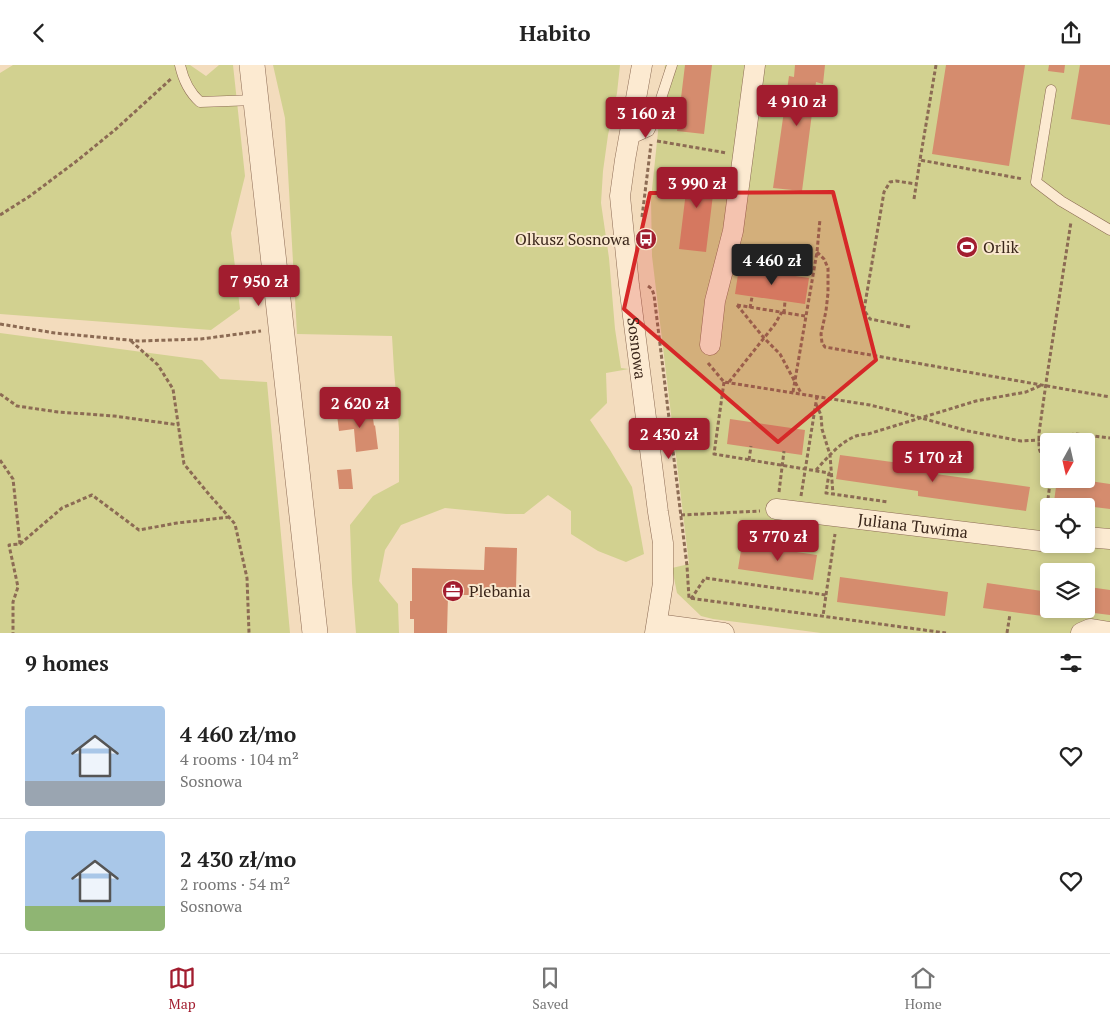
<!DOCTYPE html>
<html lang="en">
<head>
<meta charset="utf-8">
<style>
	:root { --surface:#fff; --page:#f6f6f6; --text:#222; --muted:#767676; --line:#e0e0e0; --accent:#a21d2f }
	body { margin:0; font-family:"PT Serif",serif; background:var(--page); color:var(--text); height:100vh; display:flex; flex-direction:column; font-size:19px; white-space:nowrap }
	* { box-sizing:border-box; margin:0 }
	p { font-size:16px; color:var(--muted) }
	.icon { flex:none; width:28px; height:28px; fill:none; stroke:currentColor; stroke-width:2; stroke-linecap:round; stroke-linejoin:round }
	.map { position:relative; height:568px; overflow:hidden }
	.side { display:flex; flex-direction:column; background:var(--surface); flex:1 }
	.side>* { flex:none }
	.needle { width:32px; rotate:188deg }
	.buttons { position:absolute; left:1040px; top:368px; display:grid; gap:10px }
	.buttons a { display:grid; place-items:center; width:55px; height:55px; border-radius:5px; background:var(--surface); box-shadow:0 2px 8px #0003; font-size:25px }
	.price { position:absolute; translate:-50% -42px; padding:0 11px; border-radius:5px; background:var(--accent); color:#fff; font-size:16px; line-height:32px; filter:drop-shadow(0 1px 2px #0008) }
	.price::after { content:''; position:absolute; left:50%; top:30px; width:15px; height:11px; margin-left:-8px; background:inherit; clip-path:polygon(0 0,100% 0,50% 100%) }
	.price.current { background:#222; color:#fff }
	ul { padding:0; list-style:none }
	li { display:flex; align-items:center; gap:15px; height:125px; padding:0 25px }
	li+li { border-top:1px solid var(--line) }
	li span { display:grid; place-items:center; flex:none; width:140px; height:100px; border-radius:5px; color:#555 }
	li>.icon { margin-inline-start:auto }
	span .icon { width:60px; height:60px; fill:#fffc; stroke-width:1 }
	li b { font-size:21px }
	h2 { display:flex; justify-content:space-between; align-items:center; height:60px; padding:0 25px; font-size:21px }
	header { display:flex; justify-content:space-between; align-items:center; height:65px; padding:0 25px; background:var(--surface); font-size:22px; font-weight:800 }
	.tabs { display:flex; justify-content:space-around; align-items:center; height:70px; border-top:1px solid var(--line); background:var(--surface); font-size:14px; color:var(--muted) }
	.tabs a { display:grid; justify-items:center; gap:2px }
	.tabs .current { color:var(--accent) }
	.map>svg:first-child { display:block }
	.green { fill:#d2d190; fill-rule:evenodd }
	.building { fill:#d58c6e }
	.lines { fill:none; stroke-linecap:round; stroke-linejoin:round }
	.service-casing { stroke:#8c6b54; stroke-width:11 }
	.minor-casing { stroke:#8c6b54; stroke-width:21 }
	.tertiary-casing { stroke:#8c6b54; stroke-width:26 }
	.path { stroke:#8c6b54; stroke-width:3; stroke-dasharray:4 2.5; stroke-linecap:butt }
	.service { stroke:#fcead1; stroke-width:10 }
	.minor { stroke:#fcead1; stroke-width:20 }
	.tertiary { stroke:#fcead1; stroke-width:25 }
	.marked { fill:#d62828; fill-opacity:0.2; stroke:#d62828; stroke-width:4; stroke-linejoin:round }
	.labels { text-anchor:middle; stroke-width:4; stroke-linejoin:round; paint-order:stroke }
	.poi-label { font-size:16px; fill:#3a261a; stroke:#f9e7cd; text-anchor:start }
	.street-label { font-size:16px; fill:#3a261a; stroke:#f9e7cd }
</style>
</head>
<body>
<header><svg class="icon" aria-label="back" viewBox="0 0 24 24"><path d="M15 5l-7 7 7 7"/></svg>Habito<svg class="icon" aria-label="share" viewBox="0 0 24 24"><path d="M12 15V3M7 8l5-5 5 5M5 13v7h14v-7"/></svg></header>
<div class="map">
<svg width="1110" height="568" viewBox="0 0 1110 568">
	<rect width="100%" height="100%" fill="#f3dcbd"/>
	<path class="green" d="M13,0H190L206,11L219,0H233L245,111L231,168L240,244L211,265L0,249V8Z
		M273,0H620L617,28L608,70L603,106L601,138L609,193L615,264L621,303L629,304L606,308L607,338L590,355L610,385L632,422L644,489L626,497L598,486L571,469V446L548,430L524,449H506L445,443L401,460L385,485L379,516L398,539L399,568H356L352,518L350,460L373,431L399,417V363L394,305L392,271L297,269L285,53Z
		M665,0H1110V568H821L713,554L701,551L677,528L672,503L689,499L652,191L651,134ZM1049,376H1086V414H1049ZM1049,441H1086V479H1049ZM1049,506H1086V544H1049Z
		M0,268L202,295L220,314L267,317L290,568H0Z"/>
	<path class="building" d="M685,0H712L704,69L677,66Z
		M795,0H825L823,19L816,17L802,126L773,123L789,11L794,12Z
		M946,0H1025L1009,101L932,89Z
		M1049,0H1065L1064,8L1048,6Z
		M1080,0H1110V60L1071,54Z
		M689,102L716,105L706,187L679,184Z
		M739,203L809,213L805,239L735,229Z
		M372,345L374,361L375,360L378,384L356,387L354,364L339,366L337,350Z
		M730,354L805,365L802,390L727,379Z
		M840,390L922,401L921,407L1030,422L1026,446L918,431V426L836,414Z
		M351,404L353,424H339L337,405Z
		M1057,414H1076L1110,419V444L1054,437Z
		M742,479L817,490L813,515L738,504Z
		M485,482L517,483L516,523L494,522L493,530H448L447,568H414V554H410V536H412V503L484,505Z
		M840,512L948,527L945,551L837,537Z
		M987,518L1049,527V544H1060L1058,553L983,543Z
		M1089,522L1110,525V550L1086,547Z"/>
	<g class="lines">
		<g class="service-casing">
			<path id="service" d="M180,0C183,14 189,27 200,37L255,35
				M1051,25L1036,117L1061,136L1110,165
				M629,75L649,66L653,58L672,0"/>
		</g>
		<g class="minor-casing">
			<g id="minor">
				<path id="s1" d="M642,0L625,95L620,131L629,220L658,447L663,478V518L655,568"/>
				<path d="M710,280L715,236L733,166L755,0"/>
				<path id="s2" d="M776,444L1049,477"/>
				<path d="M1086,472L1110,474"/>
				<path d="M657,559L724,568"/>
				<path d="M1081,568L1090,564L1110,567"/>
			</g>
		</g>
		<g class="tertiary-casing">
			<path id="tertiary" d="M252,0L315,568"/>
		</g>
		<path class="path" d="M936,0L920,95L1023,114
			M657,76L727,88
			M914,134L920,95
			M0,150L30,131L78,95L116,64L172,13
			M642,152L651,79
			M817,187L824,194L828,203V228L826,246L821,269L822,278L825,282L1110,332
			M648,221L652,224L654,230L687,501L689,533L946,568
			M737,240L764,273L780,289L801,328
			M737,240L805,251
			M750,243L752,232
			M784,248L785,236
			M0,259L55,268L139,276L201,274L261,266
			M910,262L870,254L864,245L884,127L890,117L896,116L916,119
			M131,276L158,300L173,324L184,399L207,427L235,459L247,513L249,568
			M708,298L724,317L870,340L903,348L968,366L1021,376L1038,375L1075,369L1110,373
			M724,317L714,389L829,408L826,428L888,437
			M729,317L764,273L775,259L782,247
			M793,327L817,187L820,154
			M0,329L17,341L58,347L114,351L179,360
			M816,339L821,350L822,364L830,390L833,429
			M0,395L13,414L20,479L9,480L18,522L13,537V568
			M749,395L751,381
			M816,405C827,393 840,377 856,371C860,370 864,369 868,369L976,336L1026,327L1042,320
			M1049,412L1039,383V368L1047,311L1071,157
			M779,427L784,386
			M801,431L817,331
			M681,450L760,446
			M1043,458H1045L1050,418L1049,414
			M20,479L62,443L92,430L139,465L177,458L229,452
			M826,530L835,469
			M691,534L705,513L826,530L823,551
			M1007,568L1010,549"/>
		<use href="#service" class="service"/>
		<use href="#minor" class="minor"/>
		<use href="#tertiary" class="tertiary"/>
	</g>
	<path class="marked" d="M833,127L876,295L778,377L624,244L650,128Z"/>
	<defs>
		<g id="bus-disc" transform="scale(1.125)"><circle r="9.5" fill="#a21d2f" stroke="#f9e7cd"/><path d="M-5-6H5V4H4V6H2V4H-2V6H-4V4H-5ZM-3.5-4V0h7V-4ZM-3.5 1.2v1.5H-2V1.2ZM2 1.2v1.5H3.5V1.2Z" fill="#fff"/></g>
		<g id="stadium-disc" transform="scale(1.125)"><circle r="9.5" fill="#a21d2f" stroke="#f9e7cd"/><path d="M0-5a6.5 5 0 1 0 0 10a6.5 5 0 1 0 0-10ZM-3.5-1.8h7v3.6h-7Z" fill="#fff"/></g>
		<g id="office-disc" transform="scale(1.125)"><circle r="9.5" fill="#a21d2f" stroke="#f9e7cd"/><path d="M-6-3h4V-5.5h4V-3h4V5H-6ZM-1-4.5V-3h2v-1.5ZM-6 0V1H6V0Z" fill="#fff"/></g>
	</defs>
	<g fill-rule="evenodd">
		<use href="#bus-disc" x="646" y="174"/>
		<use href="#stadium-disc" x="967" y="182"/>
		<use href="#office-disc" x="453" y="526"/>
	</g>
	<g class="labels">
		<g class="poi-label">
			<text x="630" y="180" text-anchor="end">Olkusz Sosnowa</text>
			<text x="983" y="188">Orlik</text>
			<text x="469" y="532">Plebania</text>
		</g>
		<g class="street-label">
			<text dy="6" stroke="none"><textPath href="#s1" startOffset="286">Sosnowa</textPath></text>
			<text dy="6" stroke="none"><textPath href="#s2" startOffset="138">Juliana Tuwima</textPath></text>
		</g>
	</g>
</svg>
<div class="buttons">
<a><svg class="needle" viewBox="-14 -14 28 28"><path d="M0-13l5 13h-10z" fill="#e53935"/><path d="M0 13l5-13h-10z" fill="#767676"/></svg></a>
<a><svg class="icon" aria-label="locate" viewBox="0 0 24 24"><circle cx="12" cy="12" r="6"/><path d="M12 2v4M12 18v4M2 12h4M18 12h4"/></svg></a>
<a><svg class="icon" aria-label="layers" viewBox="0 0 24 24"><path d="M12 4l9 5-9 5-9-5zM3 14l9 5 9-5"/></svg></a>
</div>
<b class="price" style="left:797px;top:62px">4 910 zł</b>
<b class="price" style="left:646px;top:74px">3 160 zł</b>
<b class="price" style="left:697px;top:144px">3 990 zł</b>
<b class="price current" style="left:772px;top:221px">4 460 zł</b>
<b class="price" style="left:259px;top:242px">7 950 zł</b>
<b class="price" style="left:360px;top:364px">2 620 zł</b>
<b class="price" style="left:669px;top:395px">2 430 zł</b>
<b class="price" style="left:933px;top:418px">5 170 zł</b>
<b class="price" style="left:778px;top:497px">3 770 zł</b>
</div>
<section class="side">
<h2>9 homes<svg class="icon" aria-label="filters" viewBox="0 0 24 24"><path d="M4 7h16M4 17h16"/><circle cx="9" cy="7" r="2"/><circle cx="15" cy="17" r="2"/></svg></h2>
<ul>
<li><span style="background:linear-gradient(#a9c7e8 75%,#9aa5b1 0)"><svg class="icon" aria-label="home" viewBox="0 0 24 24"><path d="M3 11l9-7 9 7M6 9v11h12V9"/></svg></span><div><b>4 460 zł/mo</b><p>4 rooms · 104 m²</p><p>Sosnowa</p></div><svg class="icon" aria-label="heart" viewBox="0 0 24 24"><path d="M12 20l-8-8c-3-5 5-10 8-4 3-6 11-1 8 4z"/></svg></li>
<li><span style="background:linear-gradient(#a9c7e8 75%,#8fb573 0)"><svg class="icon" aria-label="home" viewBox="0 0 24 24"><path d="M3 11l9-7 9 7M6 9v11h12V9"/></svg></span><div><b>2 430 zł/mo</b><p>2 rooms · 54 m²</p><p>Sosnowa</p></div><svg class="icon" aria-label="heart" viewBox="0 0 24 24"><path d="M12 20l-8-8c-3-5 5-10 8-4 3-6 11-1 8 4z"/></svg></li>
</ul>
</section>
<nav class="tabs">
<a class="current"><svg class="icon" aria-label="map" viewBox="0 0 24 24"><path d="M3 6l6-2 6 2 6-2v14l-6 2-6-2-6 2zM9 4v14M15 6v14"/></svg>Map</a>
<a><svg class="icon" aria-label="saved" viewBox="0 0 24 24"><path d="M7 4h10v16l-5-4-5 4z"/></svg>Saved</a>
<a><svg class="icon" aria-label="home" viewBox="0 0 24 24"><path d="M3 11l9-7 9 7M6 9v11h12V9"/></svg>Home</a>
</nav>
</body>
</html>
